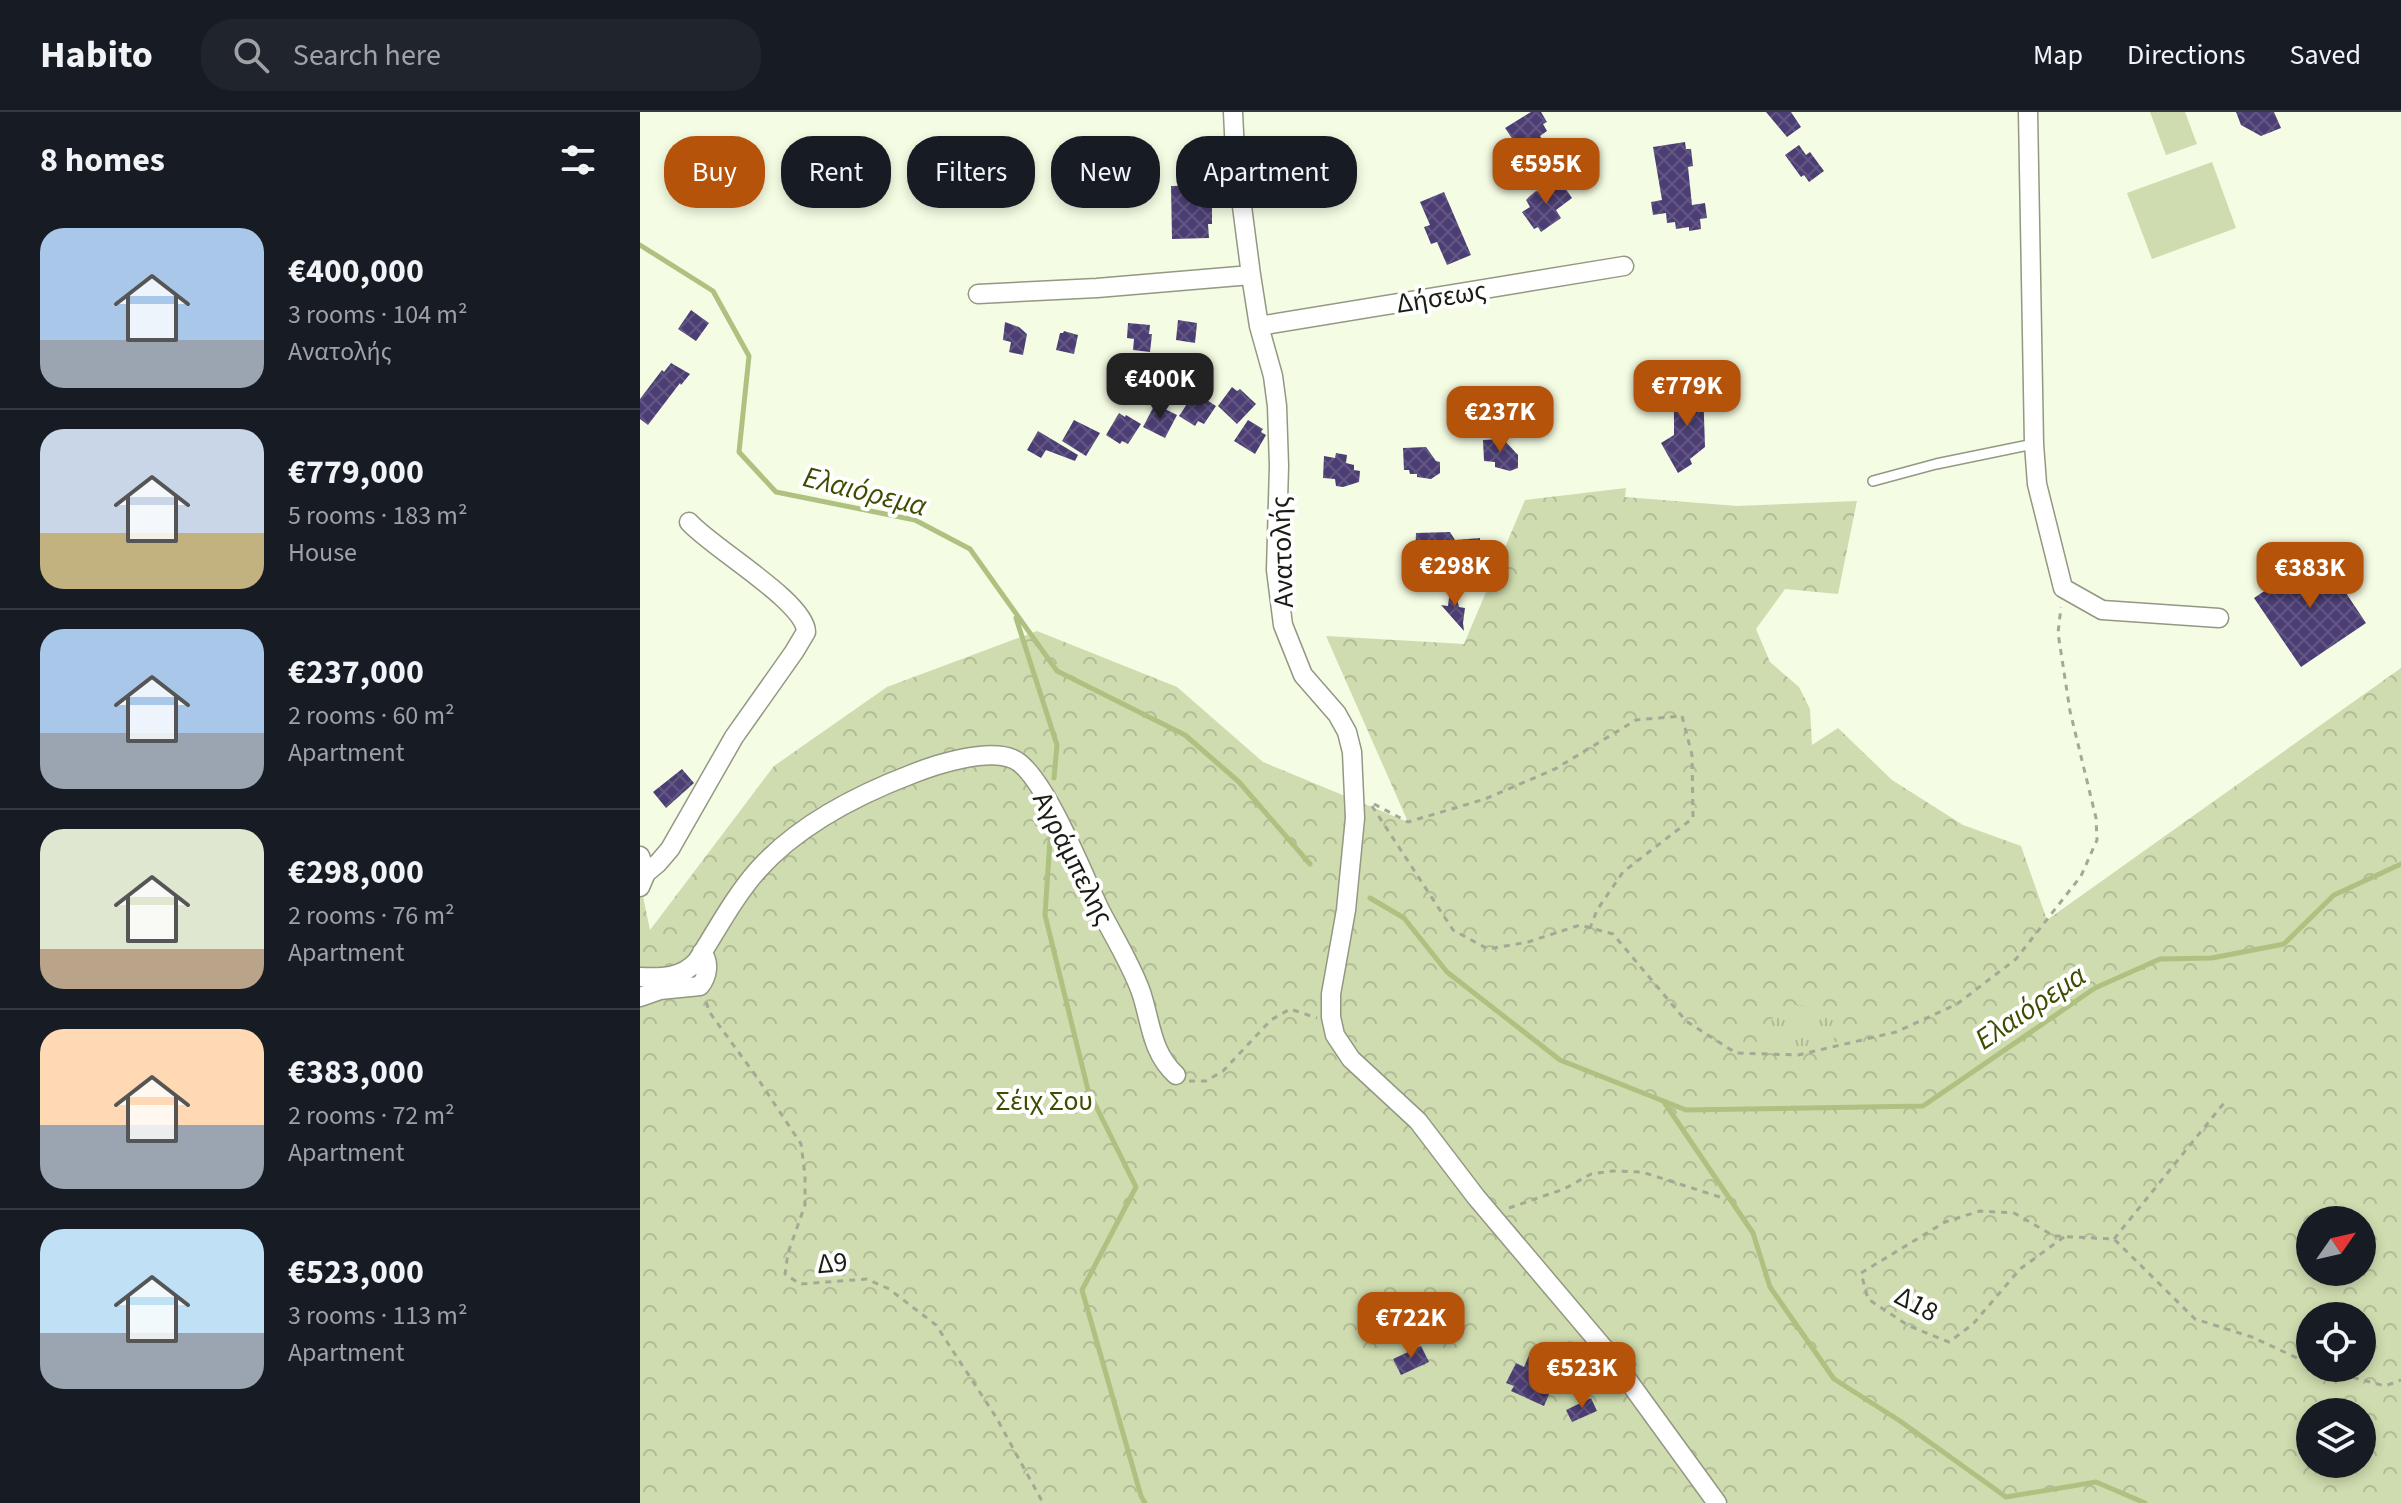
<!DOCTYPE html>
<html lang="en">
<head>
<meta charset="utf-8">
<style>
	:root { --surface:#171b24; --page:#20242c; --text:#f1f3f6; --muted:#9ea1a6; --line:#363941; --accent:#b45309 }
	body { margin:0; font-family:"Source Sans 3",sans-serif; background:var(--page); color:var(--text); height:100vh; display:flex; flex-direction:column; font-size:30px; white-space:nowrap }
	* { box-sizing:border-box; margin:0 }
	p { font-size:26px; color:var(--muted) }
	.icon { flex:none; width:44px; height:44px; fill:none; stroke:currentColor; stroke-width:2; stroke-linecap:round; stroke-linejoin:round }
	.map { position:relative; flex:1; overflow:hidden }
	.drawer { display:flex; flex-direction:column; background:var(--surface); width:640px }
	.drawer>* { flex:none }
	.hud { position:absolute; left:24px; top:24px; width:760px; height:72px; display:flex; gap:16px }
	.needle { width:52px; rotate:56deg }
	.tools { position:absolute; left:1656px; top:1094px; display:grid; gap:16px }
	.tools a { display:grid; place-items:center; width:80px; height:80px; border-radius:50%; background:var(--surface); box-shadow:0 4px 12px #0003; font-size:40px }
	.price { position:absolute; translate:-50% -68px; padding:0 18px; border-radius:16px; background:var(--accent); color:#fff; font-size:26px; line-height:52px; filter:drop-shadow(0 2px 4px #0008) }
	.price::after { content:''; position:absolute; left:50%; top:48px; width:24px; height:18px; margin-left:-12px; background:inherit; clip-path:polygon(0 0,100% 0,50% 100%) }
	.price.current { background:#222; color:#fff }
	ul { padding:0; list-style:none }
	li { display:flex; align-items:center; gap:24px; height:200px; padding:0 40px }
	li+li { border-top:2px solid var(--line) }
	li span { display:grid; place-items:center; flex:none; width:224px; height:160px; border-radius:24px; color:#555 }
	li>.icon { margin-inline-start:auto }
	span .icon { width:96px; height:96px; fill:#fffc; stroke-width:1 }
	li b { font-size:34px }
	h2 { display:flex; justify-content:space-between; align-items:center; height:96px; padding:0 40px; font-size:34px }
	.pill { padding:0 28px; border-radius:32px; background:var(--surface); box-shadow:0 4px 12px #0003; font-size:28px; line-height:72px }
	.pill.current { background:var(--accent); color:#fff }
	header { display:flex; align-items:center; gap:48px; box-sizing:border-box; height:112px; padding:0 40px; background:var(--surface); border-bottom:2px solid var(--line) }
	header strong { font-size:38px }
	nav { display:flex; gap:44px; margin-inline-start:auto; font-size:28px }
	.search { width:560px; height:72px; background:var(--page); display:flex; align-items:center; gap:20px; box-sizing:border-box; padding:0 28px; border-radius:32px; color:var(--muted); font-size:30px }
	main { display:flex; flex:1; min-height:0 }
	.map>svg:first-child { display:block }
	.grass { fill:#cfdcaf }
	.forest { fill:url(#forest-crowns); fill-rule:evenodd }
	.park { fill:url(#park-tufts) }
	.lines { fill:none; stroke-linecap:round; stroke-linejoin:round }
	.stream { stroke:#afc180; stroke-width:5 }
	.building { fill:url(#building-cross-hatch) }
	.lane-casing { stroke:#929882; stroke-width:12 }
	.street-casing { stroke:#929882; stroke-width:21 }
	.path { stroke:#a3a996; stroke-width:3; stroke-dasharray:6 6; stroke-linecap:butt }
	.lane { stroke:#fff; stroke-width:9 }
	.street { stroke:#fff; stroke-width:18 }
	.labels { text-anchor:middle; stroke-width:8; stroke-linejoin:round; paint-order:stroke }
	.street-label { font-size:28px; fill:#1a1d14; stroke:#fff }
	.park-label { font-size:28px; fill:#3e4d00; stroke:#fff }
	.water-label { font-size:30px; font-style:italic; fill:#3e4c00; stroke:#fff }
</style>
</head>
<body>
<header>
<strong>Habito</strong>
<div class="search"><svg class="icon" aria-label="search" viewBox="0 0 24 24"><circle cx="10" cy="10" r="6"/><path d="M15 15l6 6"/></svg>Search here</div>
<nav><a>Map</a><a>Directions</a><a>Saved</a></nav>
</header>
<main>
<section class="drawer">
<h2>8 homes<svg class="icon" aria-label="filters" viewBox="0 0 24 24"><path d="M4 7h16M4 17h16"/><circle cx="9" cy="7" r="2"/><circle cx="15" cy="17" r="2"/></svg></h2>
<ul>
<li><span style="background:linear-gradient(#a9c7e8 70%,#9aa5b1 0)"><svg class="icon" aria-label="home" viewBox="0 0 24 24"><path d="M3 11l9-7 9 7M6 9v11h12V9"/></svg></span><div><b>€400,000</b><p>3 rooms · 104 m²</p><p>Ανατολής</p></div></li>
<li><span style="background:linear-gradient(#c9d6e8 65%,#c2b280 0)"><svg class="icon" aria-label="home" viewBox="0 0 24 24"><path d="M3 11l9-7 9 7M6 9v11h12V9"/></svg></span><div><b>€779,000</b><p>5 rooms · 183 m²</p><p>House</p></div></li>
<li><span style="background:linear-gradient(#a9c7e8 65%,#9aa5b1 0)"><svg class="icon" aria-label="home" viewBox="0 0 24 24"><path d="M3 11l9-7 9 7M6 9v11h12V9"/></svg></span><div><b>€237,000</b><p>2 rooms · 60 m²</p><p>Apartment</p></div></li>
<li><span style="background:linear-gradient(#dfe7d0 75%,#b9a48a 0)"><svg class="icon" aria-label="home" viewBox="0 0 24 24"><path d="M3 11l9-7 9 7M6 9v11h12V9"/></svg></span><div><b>€298,000</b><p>2 rooms · 76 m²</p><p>Apartment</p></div></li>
<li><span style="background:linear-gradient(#ffd9b3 60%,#9aa5b1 0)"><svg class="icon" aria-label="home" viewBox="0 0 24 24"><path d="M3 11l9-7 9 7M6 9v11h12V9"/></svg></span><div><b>€383,000</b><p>2 rooms · 72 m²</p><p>Apartment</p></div></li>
<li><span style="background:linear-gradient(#bfe0f5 65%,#9aa5b1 0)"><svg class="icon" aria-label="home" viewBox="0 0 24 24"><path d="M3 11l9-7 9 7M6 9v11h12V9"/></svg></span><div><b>€523,000</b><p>3 rooms · 113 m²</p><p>Apartment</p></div></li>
</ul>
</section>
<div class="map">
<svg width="1761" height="1391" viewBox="0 0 1761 1391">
	<defs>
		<pattern id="forest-crowns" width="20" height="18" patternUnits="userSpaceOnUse" patternTransform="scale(2)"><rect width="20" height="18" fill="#cfdcaf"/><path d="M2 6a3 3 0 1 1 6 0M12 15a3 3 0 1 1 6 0" fill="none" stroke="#b1bc96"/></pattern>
		<pattern id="park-tufts" width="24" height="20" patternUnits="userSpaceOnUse" patternTransform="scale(2)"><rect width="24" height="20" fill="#cfdcaf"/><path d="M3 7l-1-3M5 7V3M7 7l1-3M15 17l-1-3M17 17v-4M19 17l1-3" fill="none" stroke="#b1bc96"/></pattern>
		<pattern id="building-cross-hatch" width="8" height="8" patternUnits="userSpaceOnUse" patternTransform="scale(2)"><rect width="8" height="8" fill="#4c3e74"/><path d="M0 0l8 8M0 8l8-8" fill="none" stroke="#625782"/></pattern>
	</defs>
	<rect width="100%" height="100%" fill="#f4fce3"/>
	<path class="grass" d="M1510,0H1545L1557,32L1526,43Z
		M1572,50L1596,116L1512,147L1487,81Z"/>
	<path class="forest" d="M986,376L985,385L1097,394L1217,389L1198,482L1145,477L1116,517L1130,550L1159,575L1170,597L1172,633L1198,616L1252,668L1323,713L1381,734L1407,808L1761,556V1391H0V770L10,818L134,654L247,575L397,519L537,575L623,650L768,710L686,524L824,532L885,388ZM1670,1108H1722V1160H1670ZM1670,1204H1722V1256H1670ZM1670,1300H1722V1352H1670Z"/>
	<path class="park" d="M1155,893C1184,895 1189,897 1207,919L1175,936L1130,935L1128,909Z"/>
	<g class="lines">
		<path class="stream" d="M0,133L73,179L109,244L99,340L136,380L275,408L330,437L417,559L545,623L599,670L670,752
			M376,506L417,633L414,666
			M411,712L405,803L448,978L496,1075L442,1178L501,1384L505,1391
			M730,786L764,806L807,860L920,948L1046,998L1283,994L1455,876L1520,847L1572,846L1644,832L1694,783L1761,752
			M1024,990L1113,1121L1130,1175L1194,1267L1260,1309L1366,1385L1456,1370L1505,1391"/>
	</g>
	<path class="building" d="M891,0H901L907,10L903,12L907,19L900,24L904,30L884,44L865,16Z
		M1126,0H1151L1161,15L1147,25Z
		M1596,0H1634L1641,16L1621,24L1601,13Z
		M1045,30L1046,37H1051L1053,54L1048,55L1052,93L1065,91L1067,106L1060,107L1061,117L1049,119V115L1036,117L1035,110L1027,111L1026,101L1013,103L1011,90L1022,88L1013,35Z
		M1159,33L1166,43L1170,40L1184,59L1169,70L1164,63L1161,65L1145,43Z
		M919,67L932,86L916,98L921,106L901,120L898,115L894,117L882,100L890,95L886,88L890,84L896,79L900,80Z
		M567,73V81H572V112H568L569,126L532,127L531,74Z
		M804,80L831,143L807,153L797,130L791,132L784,115L790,113L780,90Z
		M51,198L69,211L56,229L38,217Z
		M538,208L557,211L555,231L536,228Z
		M365,210L379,215L387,222L383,243L369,240L371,230L363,228Z
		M488,211L510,213L509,222H512L510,240L493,238L494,227L487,226Z
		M424,219L438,223L434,242L416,238L420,221H423Z
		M31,251L50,262L41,273L40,271L8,313L0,307V287L22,258L24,260Z
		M592,275L597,279L600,277L616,292L597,312L578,294Z
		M1042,275H1063L1065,335L1050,347L1052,352L1038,361L1021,331L1034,323V286H1042Z
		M553,283L558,286L559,283L576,294L564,312L558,309L555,314L539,304Z
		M515,292L537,303L525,326L503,315Z
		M479,301L485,305L486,303L501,312L488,332L482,329L480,332L466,323Z
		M434,308L460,321L446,344L422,329Z
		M608,308L623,317L621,320L626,323L615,342L594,329Z
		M398,319L438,343L435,349L406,338L401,346L387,338Z
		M863,327L878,343V356L870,359L855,355V350L844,349L843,328Z
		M786,335L796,349L800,350V361L791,367L777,365V362H770L769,358H764L763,336Z
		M696,341L707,343L706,351L714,353V358L720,359L719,370L703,375L696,374L695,367L683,366L684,344L695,346Z
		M810,420L815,428L840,426L841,451H798V449L775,444L776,421Z
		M1680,442L1726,511L1661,555L1614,486Z
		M811,469H813L819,495L825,496L823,511L824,519L801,493L808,494Z
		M42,657L54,671L26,696L13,680Z
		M781,1234L789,1250L761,1263L753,1247Z
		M890,1241L914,1252L909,1263L914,1265L908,1277L911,1278L904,1294L871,1279L874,1274L866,1271L876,1251L884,1255Z
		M951,1286L957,1299L932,1310L926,1298Z"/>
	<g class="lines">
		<g class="lane-casing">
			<path id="lane" d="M1233,369L1296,352L1394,332"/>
		</g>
		<g class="street-casing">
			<path id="street" d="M593,0L595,41L611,163L619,214L633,264L637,294L639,354L636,458L643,513L663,563L697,602L707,620L712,640L715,706L706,798L691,882V905L695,923L711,947L778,1009L836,1085L968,1241L1077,1391
				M1388,0L1394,332L1397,372L1423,476L1462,498L1579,506
				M338,182L457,176L611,163
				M619,214L984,154
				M0,744L6,761L0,775
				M6,761L18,751L30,737L94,625L154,540L166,520C166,490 72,436 49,410
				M0,865C22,866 42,866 57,849C77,818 94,785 118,758C158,713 217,683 272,662C297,652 348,636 373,647C403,659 445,767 460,798C474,825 491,852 501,880C511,910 511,940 536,963
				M0,885L20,878L60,874C68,864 70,850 62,840"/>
		</g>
		<path class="path" d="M734,692L768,710L845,687L915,657L996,608L1042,604L1052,643L1053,706L983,760L957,798L950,816
			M732,694L813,818L848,837L888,830L940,813L973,822L1046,909L1096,941L1158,943L1256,920L1317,892L1376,847L1441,764L1457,728L1456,706L1430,599L1418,521L1421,495
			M66,890L70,901L116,964L161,1032L165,1063V1093L148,1141L145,1162L160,1172L227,1167L249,1177L296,1213L356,1305L403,1391
			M549,969H566L583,959L631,908L650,897L677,906
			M869,1096L924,1077L951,1062L973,1059L1002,1060L1083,1086
			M1424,1125L1380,1157L1333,1212L1309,1230L1269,1214L1228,1187L1221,1161L1305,1110L1340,1099L1374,1101L1414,1124L1474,1127L1555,1207L1612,1225L1670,1252
			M1474,1127L1584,991
			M1678,1256L1745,1274L1761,1268"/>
		<use href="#lane" class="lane"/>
		<use href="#street" class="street"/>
	</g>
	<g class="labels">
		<g class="street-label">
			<text transform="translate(801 184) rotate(-9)" y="10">Δήσεως</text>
			<text transform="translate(641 440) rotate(-92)" y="10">Ανατολής</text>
			<text transform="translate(434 746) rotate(63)" y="10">Αγράμπελης</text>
			<text transform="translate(192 1150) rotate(-5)" y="10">Δ9</text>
			<text transform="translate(1277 1191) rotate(28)" y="10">Δ18</text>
		</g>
		<g class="park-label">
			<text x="404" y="998">Σέιχ Σου</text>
		</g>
		<g class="water-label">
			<text transform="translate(225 379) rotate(14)" y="10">Ελαιόρεμα</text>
			<text transform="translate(1390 895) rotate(-34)" y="10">Ελαιόρεμα</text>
		</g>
	</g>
</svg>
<div class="tools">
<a><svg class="needle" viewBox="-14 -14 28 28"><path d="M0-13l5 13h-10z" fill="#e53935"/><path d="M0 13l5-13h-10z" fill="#9ea1a6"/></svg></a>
<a><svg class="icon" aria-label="locate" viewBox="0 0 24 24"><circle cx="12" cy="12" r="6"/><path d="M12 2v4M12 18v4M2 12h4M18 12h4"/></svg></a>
<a><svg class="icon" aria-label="layers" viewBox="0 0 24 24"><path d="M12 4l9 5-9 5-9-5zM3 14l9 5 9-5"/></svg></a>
</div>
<b class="price" style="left:906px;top:94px">€595K</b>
<b class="price current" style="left:520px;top:309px">€400K</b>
<b class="price" style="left:1047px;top:316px">€779K</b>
<b class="price" style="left:860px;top:342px">€237K</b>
<b class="price" style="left:815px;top:496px">€298K</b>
<b class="price" style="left:1670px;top:498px">€383K</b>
<b class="price" style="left:771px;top:1248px">€722K</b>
<b class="price" style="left:942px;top:1298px">€523K</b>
<div class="hud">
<a class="pill current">Buy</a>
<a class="pill">Rent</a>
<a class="pill">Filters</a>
<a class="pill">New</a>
<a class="pill">Apartment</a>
</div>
</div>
</main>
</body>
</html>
